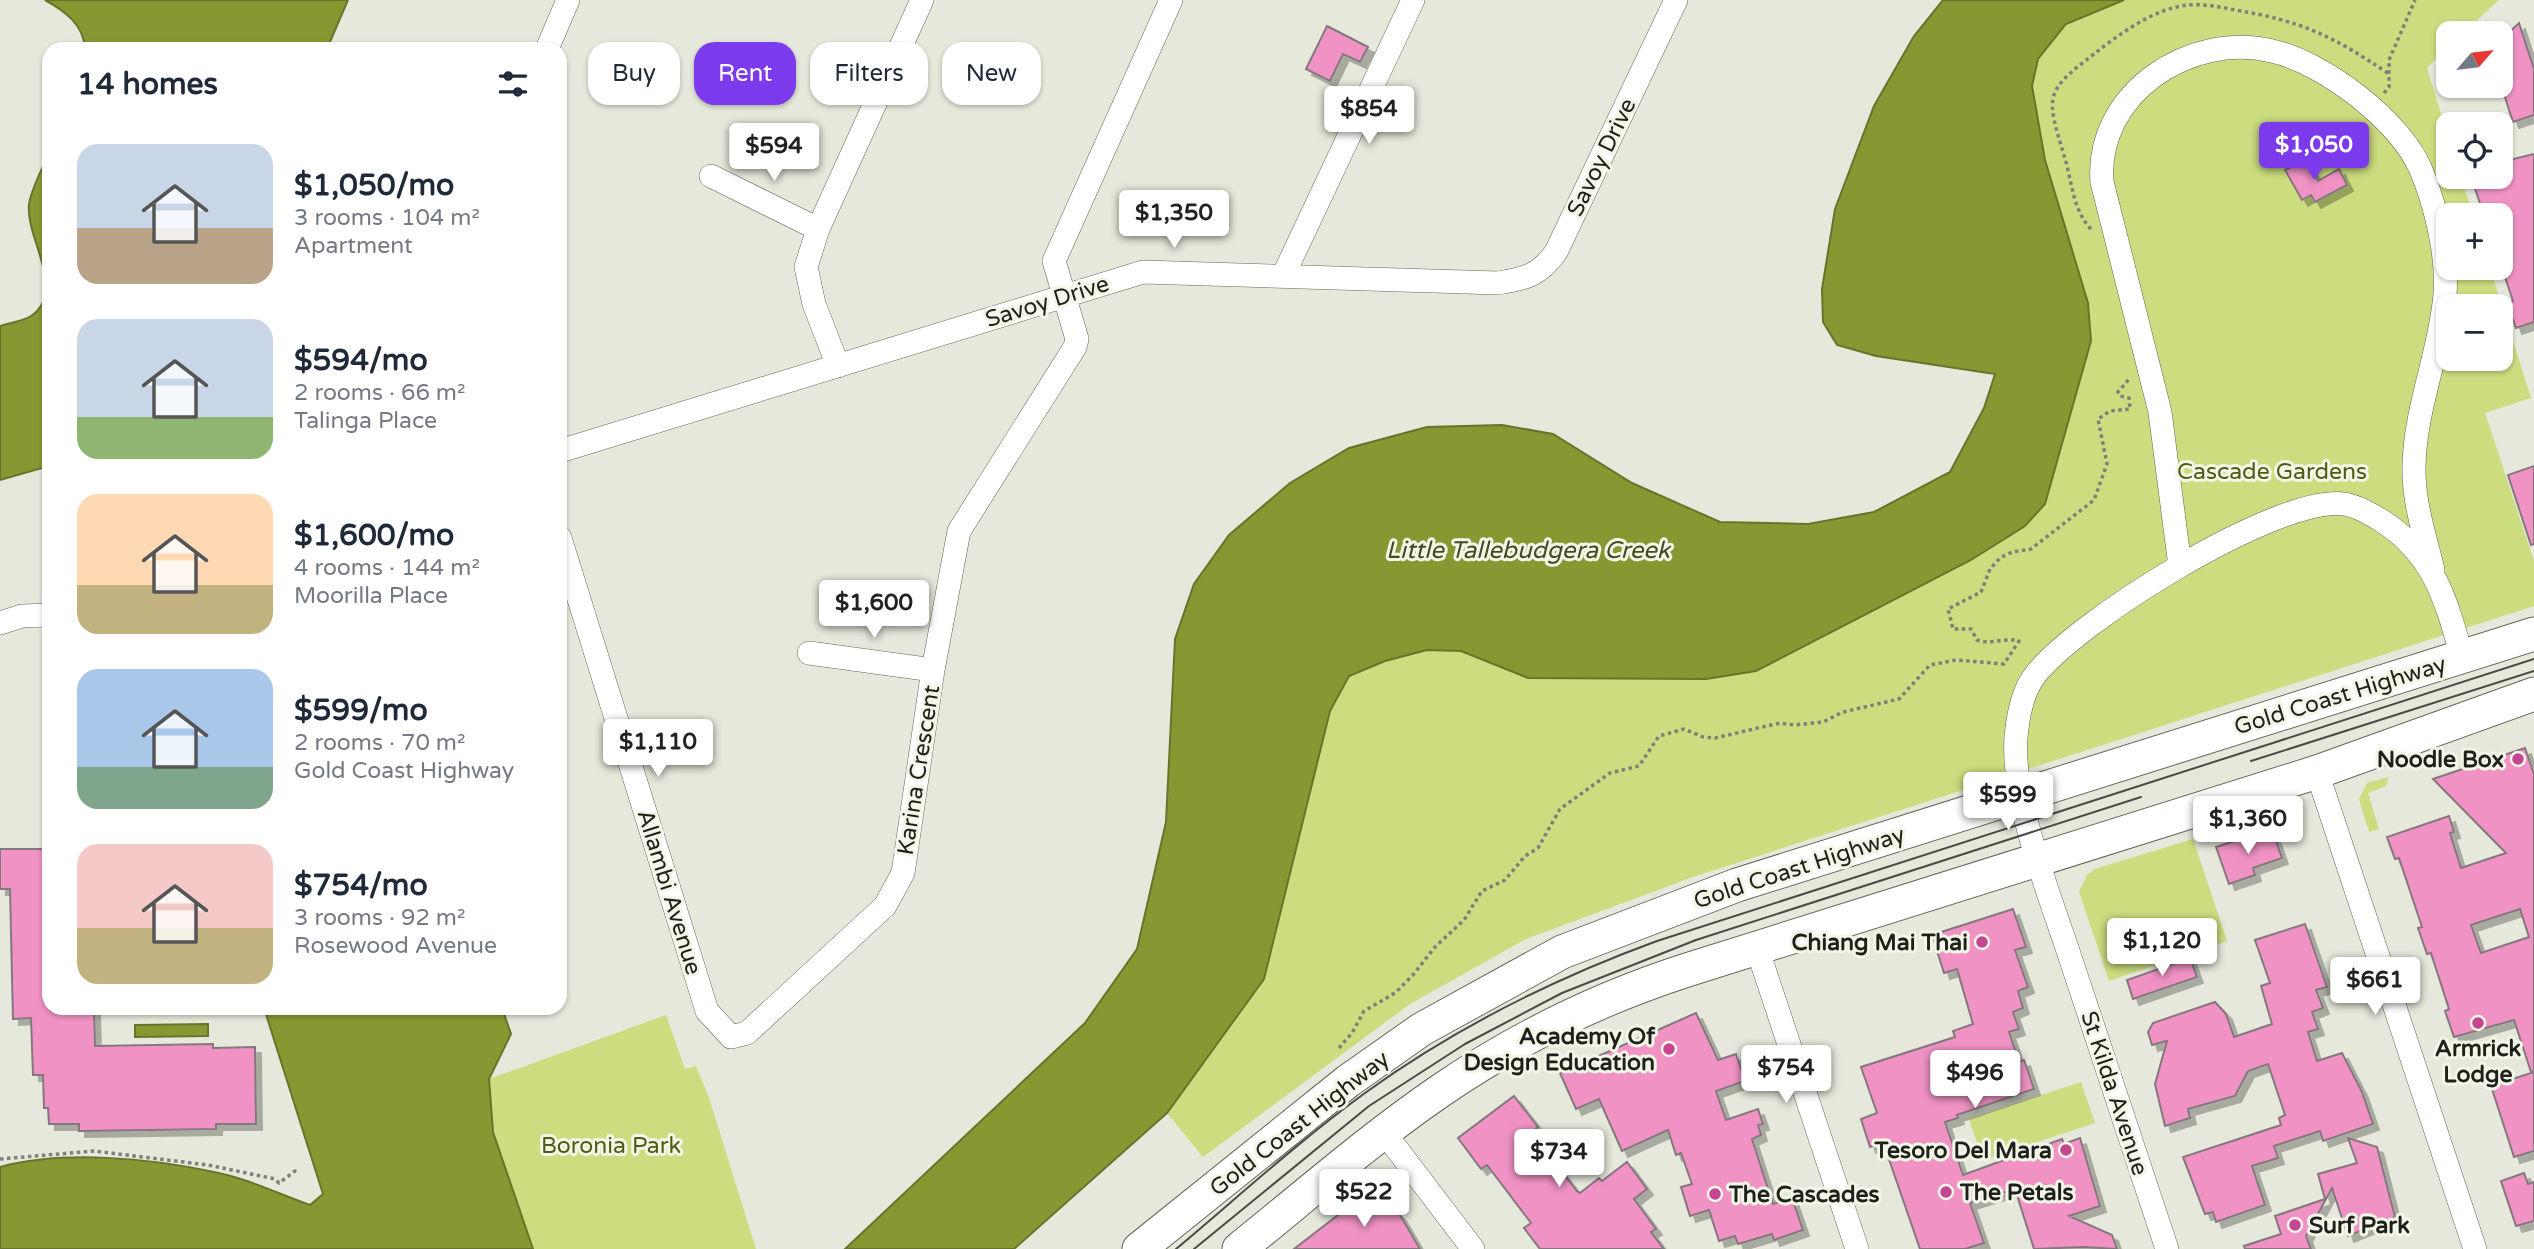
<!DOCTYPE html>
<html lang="en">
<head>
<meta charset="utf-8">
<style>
	:root { --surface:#fff; --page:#f6f6f7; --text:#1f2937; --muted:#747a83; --accent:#7c3aed }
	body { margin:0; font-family:"Varela Round",sans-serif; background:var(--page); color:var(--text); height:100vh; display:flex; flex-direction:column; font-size:26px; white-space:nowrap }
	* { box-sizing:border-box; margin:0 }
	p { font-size:23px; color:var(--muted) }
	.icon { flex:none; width:38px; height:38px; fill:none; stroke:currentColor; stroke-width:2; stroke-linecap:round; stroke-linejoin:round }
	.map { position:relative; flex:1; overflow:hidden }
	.drawer { position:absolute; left:42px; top:42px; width:525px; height:973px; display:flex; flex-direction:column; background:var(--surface); border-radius:21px; box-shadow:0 2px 5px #0004 }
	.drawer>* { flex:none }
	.banner { position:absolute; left:588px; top:42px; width:665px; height:63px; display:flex; gap:14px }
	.needle { width:46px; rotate:62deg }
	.tools { position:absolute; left:2436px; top:21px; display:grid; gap:14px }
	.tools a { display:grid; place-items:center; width:77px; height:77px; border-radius:14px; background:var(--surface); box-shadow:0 2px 5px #0004; font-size:35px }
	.price { position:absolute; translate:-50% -60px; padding:0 16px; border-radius:7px; background:#fff; color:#222; font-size:23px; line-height:46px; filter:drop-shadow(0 2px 4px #0008) }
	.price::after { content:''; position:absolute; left:50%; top:42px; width:21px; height:16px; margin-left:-10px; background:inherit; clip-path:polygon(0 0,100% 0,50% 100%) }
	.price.current { background:var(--accent); color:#fff }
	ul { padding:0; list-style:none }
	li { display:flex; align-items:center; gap:21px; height:175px; padding:0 35px }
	li span { display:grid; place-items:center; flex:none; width:196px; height:140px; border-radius:21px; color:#555 }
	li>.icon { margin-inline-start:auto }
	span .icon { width:84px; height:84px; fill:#fffc; stroke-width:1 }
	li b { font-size:30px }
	h2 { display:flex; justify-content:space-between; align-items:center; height:84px; padding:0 35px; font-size:30px }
	.pill { padding:0 24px; border-radius:21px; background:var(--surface); box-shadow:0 2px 5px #0004; font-size:24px; line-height:63px }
	.pill.current { background:var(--accent); color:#fff }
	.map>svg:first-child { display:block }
	.green { fill:#cbdd7f; fill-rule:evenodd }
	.water { fill:#879832; stroke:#68742b; stroke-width:2 }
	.building { fill:#f093c4; stroke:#85777e; stroke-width:2; fill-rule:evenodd; filter:url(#shadow) }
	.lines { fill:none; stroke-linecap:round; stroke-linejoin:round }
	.minor-casing { stroke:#64675a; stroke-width:24 }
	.highway-casing { stroke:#64675a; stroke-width:35 }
	.path { stroke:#7f8178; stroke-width:3.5; stroke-dasharray:3.5 3.5; stroke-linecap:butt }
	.minor { stroke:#fff; stroke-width:23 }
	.highway { stroke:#fff; stroke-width:33 }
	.tram { stroke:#4a4c45; stroke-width:2 }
	.poi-dot { fill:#c54692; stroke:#f2f6e7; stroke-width:2.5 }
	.labels { text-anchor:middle; stroke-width:6; stroke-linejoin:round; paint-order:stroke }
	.street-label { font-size:23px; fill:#1f201b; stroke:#f2f6e7 }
	.park-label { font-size:23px; fill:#505b13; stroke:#f2f6e7 }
	.poi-label { font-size:23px; font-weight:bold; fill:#1f201b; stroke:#f2f6e7; text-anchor:end }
	.water-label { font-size:24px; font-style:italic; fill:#434b22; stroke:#f2f6e7 }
</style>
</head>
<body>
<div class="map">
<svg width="2534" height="1249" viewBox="0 0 2534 1249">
	<defs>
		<filter id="shadow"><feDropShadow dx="6" dy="6" stdDeviation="0" flood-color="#0004"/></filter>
	</defs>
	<rect width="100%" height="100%" fill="#e5e8da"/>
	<path class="green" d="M2124,0H2499L2463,33H2448V47L2427,68L2448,137V177H2461L2473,215H2448V268H2490L2531,398L2485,413L2534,561V606L1693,877L1526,939L1410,1004L1203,1157L1167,1113L1264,979L1330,711L1349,676L1385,661L1427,650L1461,651L1528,678L1756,671L1971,560L2025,526L2045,160L2032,86L2038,59L2066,24ZM2448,306H2501V359H2448Z
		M2389,777L2386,786L2368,793L2379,829L2369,832L2359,799L2367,783Z
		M2193,839L2227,941L2109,981L2079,892L2087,875L2095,869Z
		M666,1015L685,1069L696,1066L709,1098L756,1249H533L493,1132L489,1079Z
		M2081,1082L2095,1123L1983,1160L1969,1119Z"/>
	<path class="water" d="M45,0H348L327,49H85C84,25 65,11 45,0Z
		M1943,0H2124L2066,24L2038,59L2032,86L2045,160L2088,303L2091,341L2045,504L2025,526L1971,560L1756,671L1706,679L1528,678L1461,651L1427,650L1385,661L1349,676L1330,711L1264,979L1167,1113L1014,1249H845L1085,1023L1137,949L1166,822L1175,639L1194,584L1229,535L1290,483L1349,448L1427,427L1502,425L1553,434L1632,483L1720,522L1808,524L1874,512L1950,472L1984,408L1995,374L1876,356L1837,345L1823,322L1822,289L1835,209L1874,106L1914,36Z
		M49,154V466L0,480V326C9,323 23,321 31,316C68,291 25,238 29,204C32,187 42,169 49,154Z
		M264,1008H502L511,1034L489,1079L493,1132L533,1249H0V1167C64,1150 149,1158 214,1172C246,1178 279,1194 310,1205L323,1194Z
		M208,1024V1036L135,1037V1025Z"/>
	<path class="building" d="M2519,23L2534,69V115L2513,122L2501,85L2507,83L2501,66V40Z
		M1327,26L1368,47L1360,62L1343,54L1330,81L1306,69Z
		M2534,154V322L2516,328L2507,303L2513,301L2501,265V215H2484L2471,177H2501V162Z
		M2306,159L2318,181L2339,169L2347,185L2315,202L2311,195L2302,200L2285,170Z
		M2534,466V544L2531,545L2508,475Z
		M2525,748L2534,774V1071L2531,1072L2514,1020L2454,1037L2445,1011L2449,1009L2431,953L2427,954L2418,928L2422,927L2399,858L2395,859L2387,837L2449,816L2454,832L2450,833L2461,868L2506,853L2433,779ZM2520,909L2529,937L2481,953L2471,925Z
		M2273,833L2282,858L2253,868L2255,875L2229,884L2216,847L2257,834L2258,838Z
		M0,849H49V1008H94L95,1046L213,1044V1048L255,1047L256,1124H216V1129L79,1131V1124H49L48,1108H44L43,1075H33L31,1018L13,1019L10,889H0Z
		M2013,909L2026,947L2015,950L2028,987L2018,991L2023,1008L2013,1012L2019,1029L2009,1032L2019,1062L2024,1060L2034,1089L1957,1115L1958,1118L1945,1122L1963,1175L2062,1139L2064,1144L2080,1138L2100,1206L2069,1216L2112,1235L2117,1249L2083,1247L2034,1249L2015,1189L1970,1203L1984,1243L1965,1249H1920L1883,1142L1870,1147L1861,1119L1877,1113L1861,1067L1955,1037L1953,1031L1973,1024L1957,969L1944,973L1932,935Z
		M2305,924L2327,987L2316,990L2323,1008L2312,1012L2318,1029L2308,1032L2317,1061L2342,1053L2362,1092L2373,1124L2323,1141L2320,1131L2274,1146L2278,1158L2252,1166L2265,1205L2216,1222L2213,1212L2205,1214L2183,1157L2281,1125L2279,1118L2285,1115L2268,1064L2248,1071L2235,1096L2188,1109L2190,1118L2165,1126L2155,1084L2167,1041L2152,1045L2148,1032L2153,1023L2215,1002L2226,1014L2234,1037L2272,1024L2261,986L2270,983L2255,940Z
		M2190,958L2197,977L2133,999L2127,980Z
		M1696,1013L1718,1060L1736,1054L1745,1081L1716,1091L1726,1120L1758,1109L1763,1124L1758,1125L1761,1135L1752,1139L1773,1204L1792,1198L1803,1230L1774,1240L1772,1234L1738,1244L1735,1236L1719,1241L1709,1210L1690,1216L1681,1187L1692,1184L1681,1153L1676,1155L1668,1130L1622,1151L1599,1099L1576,1109L1560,1073Z
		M2534,1072V1151L2514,1157L2491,1086Z
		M1514,1096L1538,1127L1531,1132L1577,1191L1580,1193L1599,1178L1602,1181L1627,1162L1647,1189L1634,1199L1656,1229L1651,1232L1664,1249H1540L1524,1228L1531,1223L1487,1165L1481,1169L1458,1138Z
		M2348,1138L2377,1147L2395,1217L2348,1236L2332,1188L2306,1236L2311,1249H2245L2244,1246L2281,1234L2275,1216L2325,1199L2318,1174L2357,1163Z
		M2524,1173L2528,1184L2534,1182V1221L2516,1226L2501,1181Z
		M1374,1193L1400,1215L1420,1249H1294L1364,1195Z"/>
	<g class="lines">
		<g class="minor-casing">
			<path id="minor" d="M547,49L568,0
				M711,176L818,229
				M1284,274L1413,0
				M838,366L814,304L806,267L818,229L922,0
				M560,451L1143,272L1498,283C1525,279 1540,275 1556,252L1676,0
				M560,538L707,1011L731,1037L747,1033L885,906L903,873L933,670L959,531L1075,347L1077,339L1054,261L1171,0
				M2180,566L2160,412L2102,182C2095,94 2190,31 2272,51C2323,62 2401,121 2421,170C2436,206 2448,256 2445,295C2440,353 2415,408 2414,466C2413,502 2425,536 2433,570
				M0,623L22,616L49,615
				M809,653L933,670
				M2317,772L2475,1249
				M1757,948L1857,1249
				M1384,1132L1473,1249
				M2167,1249C2135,1153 2103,1056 2071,960C2051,898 2007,792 2017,728C2019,712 2024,691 2033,678C2071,624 2279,494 2344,504C2357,506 2371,514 2382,521C2434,554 2446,600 2462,657"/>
		</g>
		<g class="highway-casing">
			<path id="highway" d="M1139,1249L1348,1081L1422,1029L1562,952L1737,885L2534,634
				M1239,1249C1305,1196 1370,1139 1440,1091C1516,1039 1600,998 1687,970L2317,772L2534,694"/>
		</g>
		<path class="path" d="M2384,93L2389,87V60L2415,0
			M2091,229C2072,209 2072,180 2064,155C2046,96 2044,92 2094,54C2117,36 2148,13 2177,7C2197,2 2215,6 2235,10C2302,21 2333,36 2389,74
			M1339,1048L1352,1033L1364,1011L1395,993L1413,975L1435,947L1464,920L1482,891L1505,880L1525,856L1538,848L1560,809L1610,773L1639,766L1659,736L1684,729L1703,737L1715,738L1780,723L1794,725L1823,722L1843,712L1899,699L1930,665L1956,660L2004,664L2019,641C2005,637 1992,645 1977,640L1971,629H1953L1948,609L1981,592L1990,569L2000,558L2012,552L2031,549L2094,500L2107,464L2098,419L2110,411L2130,409L2129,398L2120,396L2118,392L2130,378
			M0,1159L94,1151L208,1165L275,1179L279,1183L295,1171L297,1174"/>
		<use href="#minor" class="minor"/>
		<use href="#highway" class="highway"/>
		<path class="tram" d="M2251,761L2534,671
			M1176,1249C1238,1197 1299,1141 1365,1093C1455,1028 1553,979 1657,941L2534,659
			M1194,1249L1369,1106L1465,1044L1562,993L1696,940L2141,797"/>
	</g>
	<g class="poi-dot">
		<circle cx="2518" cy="759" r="7"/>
		<circle cx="1982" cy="942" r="7"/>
		<circle cx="2478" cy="1023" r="7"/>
		<circle cx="1669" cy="1049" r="7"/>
		<circle cx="2066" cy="1150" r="7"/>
		<circle cx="1946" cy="1192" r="7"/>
		<circle cx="1715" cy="1194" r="7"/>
		<circle cx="2295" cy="1225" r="7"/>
	</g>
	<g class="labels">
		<g class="street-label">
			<text transform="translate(1601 157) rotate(-64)" y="8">Savoy Drive</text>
			<text transform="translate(1047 301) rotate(-17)" y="8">Savoy Drive</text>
			<text transform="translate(2340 695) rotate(-17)" y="8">Gold Coast Highway</text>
			<text transform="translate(918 770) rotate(-81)" y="8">Karina Crescent</text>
			<text transform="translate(1799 867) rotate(-18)" y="8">Gold Coast Highway</text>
			<text transform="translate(670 892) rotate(73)" y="8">Allambi Avenue</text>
			<text transform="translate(2115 1093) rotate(72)" y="8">St Kilda Avenue</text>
			<text transform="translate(1299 1123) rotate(-38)" y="8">Gold Coast Highway</text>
		</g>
		<g class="park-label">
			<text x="2272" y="479">Cascade Gardens</text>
			<text x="611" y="1153">Boronia Park</text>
		</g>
		<g class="poi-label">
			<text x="2504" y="767">Noodle Box</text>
			<text x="1968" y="950">Chiang Mai Thai</text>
			<text x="1655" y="1044">Academy Of<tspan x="1655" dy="26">Design Education</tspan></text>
			<text x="2478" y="1056" text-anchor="middle">Armrick<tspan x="2478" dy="26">Lodge</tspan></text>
			<text x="2052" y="1158">Tesoro Del Mara</text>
			<text x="1960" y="1200" text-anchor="start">The Petals</text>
			<text x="1729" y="1202" text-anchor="start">The Cascades</text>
			<text x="2309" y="1233" text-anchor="start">Surf Park</text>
		</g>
		<g class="water-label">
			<text x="1528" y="558">Little Tallebudgera Creek</text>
		</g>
	</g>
</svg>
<div class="tools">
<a><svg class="needle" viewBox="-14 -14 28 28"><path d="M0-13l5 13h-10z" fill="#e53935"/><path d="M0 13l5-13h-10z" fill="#747a83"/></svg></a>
<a><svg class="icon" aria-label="locate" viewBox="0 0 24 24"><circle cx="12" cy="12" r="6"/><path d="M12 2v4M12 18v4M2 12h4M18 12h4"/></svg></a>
<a>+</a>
<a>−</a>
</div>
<b class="price" style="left:1369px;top:146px">$854</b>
<b class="price current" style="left:2314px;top:182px">$1,050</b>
<b class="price" style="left:774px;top:183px">$594</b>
<b class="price" style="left:1174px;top:250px">$1,350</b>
<b class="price" style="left:874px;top:640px">$1,600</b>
<b class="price" style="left:658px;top:779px">$1,110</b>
<b class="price" style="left:2008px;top:832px">$599</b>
<b class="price" style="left:2248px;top:856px">$1,360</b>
<b class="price" style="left:2162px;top:978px">$1,120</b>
<b class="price" style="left:2375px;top:1017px">$661</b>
<b class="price" style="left:1786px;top:1105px">$754</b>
<b class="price" style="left:1975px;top:1110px">$496</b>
<b class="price" style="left:1559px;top:1189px">$734</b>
<b class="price" style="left:1364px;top:1229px">$522</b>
<div class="banner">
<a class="pill">Buy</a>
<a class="pill current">Rent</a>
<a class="pill">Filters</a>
<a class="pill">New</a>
</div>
<section class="drawer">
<h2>14 homes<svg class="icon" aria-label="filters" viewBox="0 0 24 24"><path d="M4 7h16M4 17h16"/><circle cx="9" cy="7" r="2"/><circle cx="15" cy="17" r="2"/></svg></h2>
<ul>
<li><span style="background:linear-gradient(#c9d6e8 60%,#b9a48a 0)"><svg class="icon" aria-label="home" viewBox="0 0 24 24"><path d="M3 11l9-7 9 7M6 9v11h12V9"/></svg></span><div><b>$1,050/mo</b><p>3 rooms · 104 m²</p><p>Apartment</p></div></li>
<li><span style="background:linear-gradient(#c9d6e8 70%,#8fb573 0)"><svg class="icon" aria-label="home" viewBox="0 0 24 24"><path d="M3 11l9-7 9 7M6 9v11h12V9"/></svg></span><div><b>$594/mo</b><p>2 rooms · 66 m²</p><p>Talinga Place</p></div></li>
<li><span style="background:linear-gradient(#ffd9b3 65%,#c2b280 0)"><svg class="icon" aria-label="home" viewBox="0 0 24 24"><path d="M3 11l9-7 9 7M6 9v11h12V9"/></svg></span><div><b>$1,600/mo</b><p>4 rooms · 144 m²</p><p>Moorilla Place</p></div></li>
<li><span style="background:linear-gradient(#a9c7e8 70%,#7fa58c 0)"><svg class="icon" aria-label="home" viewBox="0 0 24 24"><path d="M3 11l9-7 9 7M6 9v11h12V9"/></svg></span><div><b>$599/mo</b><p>2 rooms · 70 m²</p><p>Gold Coast Highway</p></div></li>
<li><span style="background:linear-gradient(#f6c9c9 60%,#c2b280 0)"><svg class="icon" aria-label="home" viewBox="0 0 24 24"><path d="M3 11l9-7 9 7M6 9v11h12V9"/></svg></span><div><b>$754/mo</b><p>3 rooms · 92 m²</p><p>Rosewood Avenue</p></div></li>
</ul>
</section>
</div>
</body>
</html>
